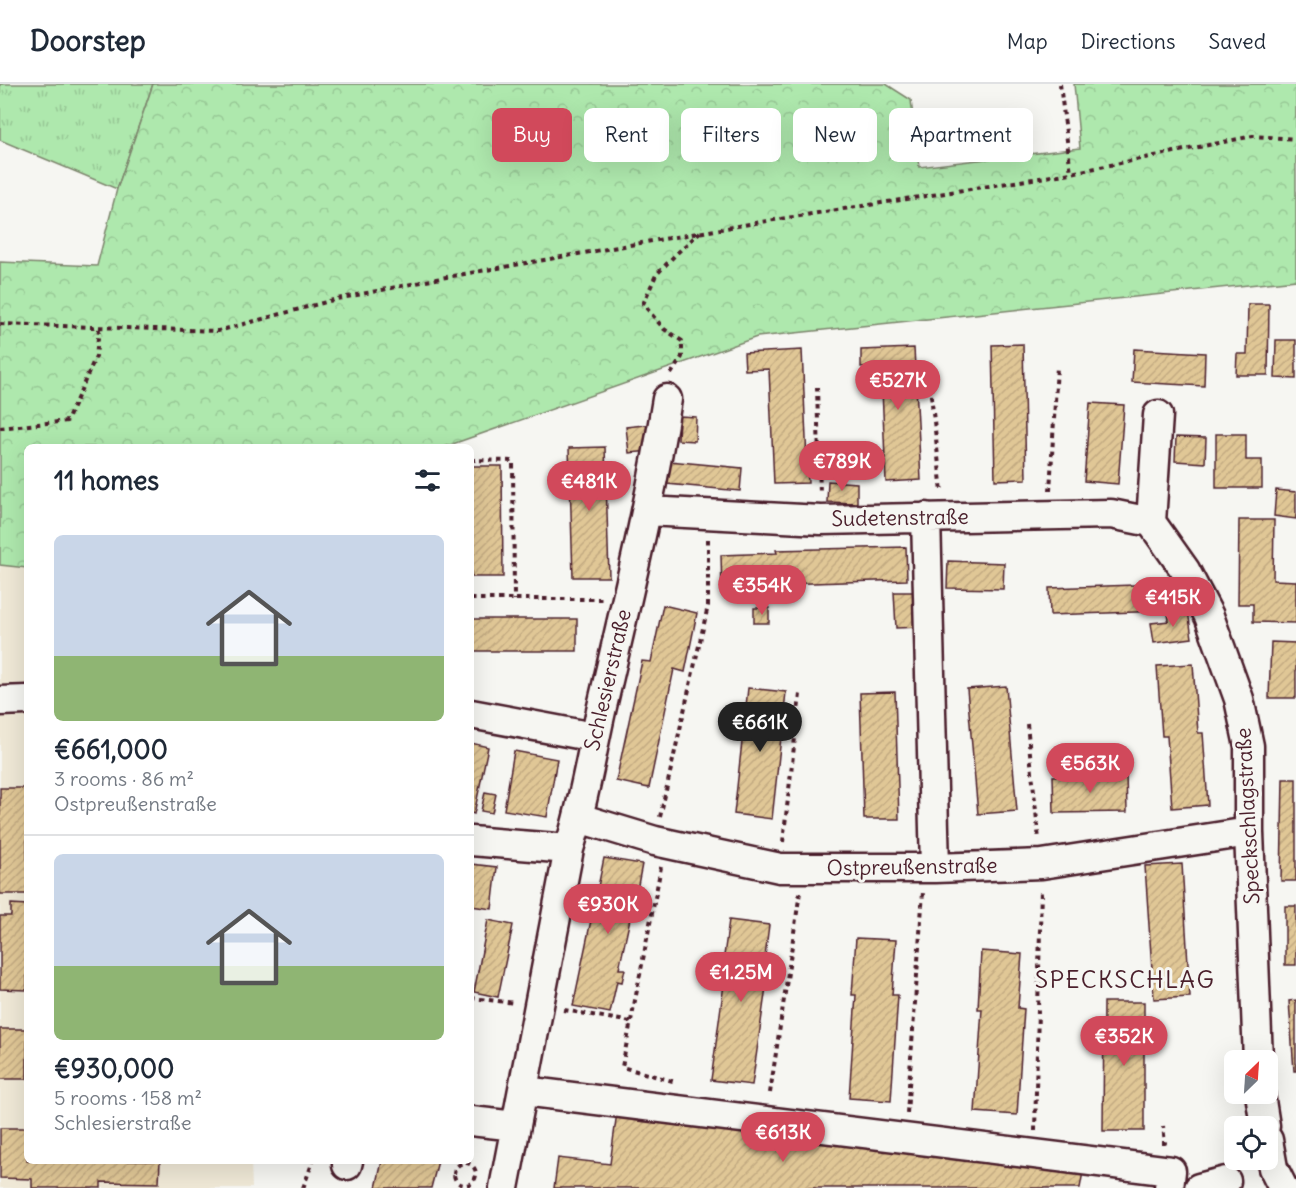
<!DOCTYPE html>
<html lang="en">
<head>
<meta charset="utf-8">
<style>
	:root { --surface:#fff; --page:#f2f2f3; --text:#1f2937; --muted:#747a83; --line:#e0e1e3; --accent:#d1495b }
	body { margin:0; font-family:Delius,sans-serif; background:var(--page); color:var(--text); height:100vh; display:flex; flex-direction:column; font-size:22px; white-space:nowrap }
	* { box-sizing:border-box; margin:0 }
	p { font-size:20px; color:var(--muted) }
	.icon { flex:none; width:33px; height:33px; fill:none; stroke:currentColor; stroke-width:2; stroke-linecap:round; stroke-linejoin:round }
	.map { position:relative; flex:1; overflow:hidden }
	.sheet { position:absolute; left:24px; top:360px; width:450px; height:720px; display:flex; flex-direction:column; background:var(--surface); border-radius:9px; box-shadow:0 6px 24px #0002 }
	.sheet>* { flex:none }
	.banner { position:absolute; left:492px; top:24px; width:570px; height:54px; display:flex; gap:12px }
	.needle { width:39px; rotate:25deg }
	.buttons { position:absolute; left:1224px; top:966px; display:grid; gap:12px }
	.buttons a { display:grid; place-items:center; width:54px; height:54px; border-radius:9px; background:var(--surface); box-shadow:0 6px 24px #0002; font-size:30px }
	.price { position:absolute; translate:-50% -51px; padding:0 14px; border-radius:21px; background:var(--accent); color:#fff; font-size:20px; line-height:39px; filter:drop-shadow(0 2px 3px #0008) }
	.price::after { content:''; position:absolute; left:50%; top:36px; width:18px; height:14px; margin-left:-9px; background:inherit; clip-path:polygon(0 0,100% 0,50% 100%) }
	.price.on { background:#222; color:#fff }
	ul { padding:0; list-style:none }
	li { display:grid; align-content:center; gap:12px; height:318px; padding:0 30px }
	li+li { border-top:2px solid var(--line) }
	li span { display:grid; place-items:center; height:186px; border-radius:9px; color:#555 }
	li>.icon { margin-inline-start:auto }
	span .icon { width:108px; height:108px; fill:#fffc; stroke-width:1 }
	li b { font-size:26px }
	h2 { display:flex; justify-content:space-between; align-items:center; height:72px; padding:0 30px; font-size:26px }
	.chip { padding:0 21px; border-radius:9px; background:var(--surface); box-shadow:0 6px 24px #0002; font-size:21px; line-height:54px }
	.chip.on { background:var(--accent); color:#fff }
	header { display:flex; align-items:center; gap:36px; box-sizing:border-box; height:84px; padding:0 30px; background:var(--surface); border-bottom:2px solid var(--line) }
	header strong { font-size:28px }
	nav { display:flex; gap:33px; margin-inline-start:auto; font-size:21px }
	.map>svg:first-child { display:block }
	.built { fill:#efe8d6 }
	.grass { fill:url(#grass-tufts); stroke:#7c846c; stroke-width:1.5 }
	.forest { fill:url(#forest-crowns); stroke:#7c846c; stroke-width:1.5 }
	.building { fill:url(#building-hatch); stroke:#4a1f2b; stroke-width:1.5 }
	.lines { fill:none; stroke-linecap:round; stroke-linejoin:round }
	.minor-casing { stroke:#4a1f2b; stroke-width:33 }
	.path { stroke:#4a1f2b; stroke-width:4; stroke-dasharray:4.5 4.5; stroke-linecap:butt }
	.minor { stroke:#f6f6f2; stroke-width:28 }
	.labels { text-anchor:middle; stroke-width:6; stroke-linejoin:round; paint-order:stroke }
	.street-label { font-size:21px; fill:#4a1f2b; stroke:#f6f6f2 }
	.quarter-label { font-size:24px; letter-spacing:1.5px; fill:#4a1f2b; stroke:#f6f6f2 }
</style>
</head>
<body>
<header>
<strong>Doorstep</strong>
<nav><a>Map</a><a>Directions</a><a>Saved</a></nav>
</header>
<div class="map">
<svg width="1296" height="1104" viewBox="0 0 1296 1104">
	<defs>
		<pattern id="grass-tufts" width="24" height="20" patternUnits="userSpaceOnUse" patternTransform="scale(1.5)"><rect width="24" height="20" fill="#aee8ad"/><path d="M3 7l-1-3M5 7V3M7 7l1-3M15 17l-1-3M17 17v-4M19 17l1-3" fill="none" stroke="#97c795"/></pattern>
		<pattern id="forest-crowns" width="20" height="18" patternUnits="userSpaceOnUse" patternTransform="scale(1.5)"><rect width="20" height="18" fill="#aee8ad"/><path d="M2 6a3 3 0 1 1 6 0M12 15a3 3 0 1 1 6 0" fill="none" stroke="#97c795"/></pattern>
		<pattern id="building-hatch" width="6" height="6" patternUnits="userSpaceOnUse" patternTransform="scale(1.5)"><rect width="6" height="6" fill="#e0c796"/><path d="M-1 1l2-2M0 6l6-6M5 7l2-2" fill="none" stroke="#c2aa81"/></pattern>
	</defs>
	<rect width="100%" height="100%" fill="#f6f6f2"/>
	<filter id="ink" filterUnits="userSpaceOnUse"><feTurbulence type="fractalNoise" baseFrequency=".0167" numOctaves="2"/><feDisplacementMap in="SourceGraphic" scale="12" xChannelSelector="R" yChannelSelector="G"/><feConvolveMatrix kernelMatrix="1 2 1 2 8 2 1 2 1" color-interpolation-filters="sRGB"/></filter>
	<g filter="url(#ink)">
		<path class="built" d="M0,481L27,484V1077H251L252,1104H0Z"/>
		<path class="grass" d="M0,0H153L117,105L0,56Z"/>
		<path class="forest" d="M153,0H886L911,16L919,83L1080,64L1074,0H1296V196L757,253L444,363H27V484L0,481V178L97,182L117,105Z"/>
		<path class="building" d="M1248,220H1269L1268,291H1236L1237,270H1247Z
			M1276,256H1296V295L1275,294Z
			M1023,260L1026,395L995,396L992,261Z
			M914,264L921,396L886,398L881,282L861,283V266Z
			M1134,265L1205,269L1204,302L1132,298Z
			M802,266L808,399L774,400L769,285L745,286L744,269Z
			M1090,319L1124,321L1118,400L1084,397Z
			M679,332L696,333L695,357L678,356Z
			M653,340L651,367L629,369L626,343Z
			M1216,350H1246V376H1262V404H1216Z
			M1176,353L1206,354L1205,379L1175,377Z
			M605,363L609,493H573L569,364Z
			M669,377L742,384L740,407L667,400Z
			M471,382H502L503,493H471Z
			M828,397L857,399V419L827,418Z
			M1276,406L1296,408V435L1274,432Z
			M1239,436H1274L1273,496L1296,497V539L1253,538V520H1238Z
			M906,463L907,496L781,500L782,505L722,507L721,471L777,469L776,466Z
			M948,477L1004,479L1003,505L947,504Z
			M1163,500L1164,527L1050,531L1049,504Z
			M894,508H920L921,543L896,544Z
			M663,521L697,529L685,588L674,585L649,704L616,697L642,577L651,578Z
			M754,524H769V539H754Z
			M1188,527L1192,554L1154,559L1151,539L1169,537L1168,529Z
			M471,535H577V567H471Z
			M1271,558L1296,559V614H1269Z
			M1193,580L1198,649H1203L1208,721L1172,724L1167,652H1162L1157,582Z
			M1006,602L1017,727L978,730L967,605Z
			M748,604L786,608L772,735L734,730Z
			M895,608L899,735H864L860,609Z
			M471,659L488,663L474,730L471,729Z
			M514,667L557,675L547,733L504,726Z
			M1126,690L1127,728L1054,729L1053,692Z
			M1283,695H1296V797H1281Z
			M0,704H27V810H0Z
			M485,708L496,710L492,729L481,727Z
			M604,774L642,780L636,811L640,812L638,822L633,821L619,885H625L622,898L617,897L610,929L573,922Z
			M471,780L497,783L492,825L471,822Z
			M1182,780L1190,913L1154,915L1145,782Z
			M11,820L27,821V906L0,905V832H11Z
			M1285,822H1296V881H1285Z
			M488,836L513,841L498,913L474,908Z
			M729,836L769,841L762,895L767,896L752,1001L711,996L725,893H721Z
			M856,854L896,856L892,911H898L891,1017L849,1014L856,911H852Z
			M981,867L1022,870L1018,924L1024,925L1017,1031L975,1028L982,925H978Z
			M1296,916V987H1294L1289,917Z
			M1104,918H1144V1047H1103Z
			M0,945H27V995H0Z
			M617,1028L1083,1088L1080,1104H554L558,1074L610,1080Z
			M0,1044H27V1077H160L159,1099L101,1098V1104H32V1095L0,1094Z
			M382,1077H438L431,1104H376Z"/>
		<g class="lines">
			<g class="minor-casing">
				<path id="minor" d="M1158,331L1151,438L1185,486L1209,532L1239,615L1249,662V748L1258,976
					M647,427L821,436L1111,430L1151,438
					M926,433L935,784
					M0,617L27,616
					M471,630L594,653
					M579,734L655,757L780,784H935L1042,780L1249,748
					M471,757L569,765
					M524,1007L1171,1087L1169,1104
					M1260,1010L1265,1042
					M471,1037L516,1042
					M1268,1056L1273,1084L1283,1104
					M347,1081L348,1077
					M504,1104L569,765C585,715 592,664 604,614C627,514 651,416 667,315
					M1199,1104L1226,1097"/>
			</g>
			<path class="path" d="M1060,0L1071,89
				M0,240L218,247L337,215L441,194L755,139L1071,89L1253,52L1296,55
				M671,290L682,273V257L664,245L643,220L656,191L675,171L700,148
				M929,293L942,408
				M817,303L820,410
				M0,344L67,337L96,272L99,245
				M471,376L513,377L514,516
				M1050,407L1057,282
				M471,515H602
				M1027,640L1039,756
				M660,733L708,522V455
				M783,758L800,610
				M661,783L622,983L676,998
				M471,914L515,919
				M564,926L631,938
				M770,1009L800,808
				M907,1029L923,808
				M1035,1047L1041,805
				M1162,1059H1165L1163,1042
				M454 1090a11 11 0 1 1 22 0a11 11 0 1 1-22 0Z
				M303,1104L313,1077"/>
			<use href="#minor" class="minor"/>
		</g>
	</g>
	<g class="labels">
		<g class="street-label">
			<text transform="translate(900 434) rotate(-1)" y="7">Sudetenstraße</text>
			<text transform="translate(608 596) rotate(-77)" y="7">Schlesierstraße</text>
			<text transform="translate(1248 732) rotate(-93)" y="7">Speckschlagstraße</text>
			<text transform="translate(912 783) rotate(-1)" y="7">Ostpreußenstraße</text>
		</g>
		<g class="quarter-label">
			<text x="1125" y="904">SPECKSCHLAG</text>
		</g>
	</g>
</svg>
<div class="buttons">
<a><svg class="needle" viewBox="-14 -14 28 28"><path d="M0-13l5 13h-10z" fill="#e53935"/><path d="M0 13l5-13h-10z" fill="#747a83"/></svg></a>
<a><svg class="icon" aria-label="locate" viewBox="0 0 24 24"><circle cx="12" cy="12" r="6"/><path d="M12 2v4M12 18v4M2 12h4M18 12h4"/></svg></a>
</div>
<b class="price" style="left:898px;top:327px">€527K</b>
<b class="price" style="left:842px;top:408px">€789K</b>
<b class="price" style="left:589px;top:428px">€481K</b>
<b class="price" style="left:762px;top:532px">€354K</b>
<b class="price" style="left:1173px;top:544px">€415K</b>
<b class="price on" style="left:760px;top:669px">€661K</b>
<b class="price" style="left:1090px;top:710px">€563K</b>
<b class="price" style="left:608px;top:851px">€930K</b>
<b class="price" style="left:741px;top:919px">€1.25M</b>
<b class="price" style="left:1124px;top:983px">€352K</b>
<b class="price" style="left:783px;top:1079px">€613K</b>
<div class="banner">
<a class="chip on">Buy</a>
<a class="chip">Rent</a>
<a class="chip">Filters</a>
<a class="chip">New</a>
<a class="chip">Apartment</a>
</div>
<section class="sheet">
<h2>11 homes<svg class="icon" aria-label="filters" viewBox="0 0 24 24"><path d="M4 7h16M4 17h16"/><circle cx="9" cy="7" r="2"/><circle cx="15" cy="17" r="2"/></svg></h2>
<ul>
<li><span style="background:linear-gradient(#c9d6e8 65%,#8fb573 0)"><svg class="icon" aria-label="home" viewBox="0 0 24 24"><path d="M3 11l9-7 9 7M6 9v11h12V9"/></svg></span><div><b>€661,000</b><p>3 rooms · 86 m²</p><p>Ostpreußenstraße</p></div></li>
<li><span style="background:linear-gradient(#c9d6e8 60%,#8fb573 0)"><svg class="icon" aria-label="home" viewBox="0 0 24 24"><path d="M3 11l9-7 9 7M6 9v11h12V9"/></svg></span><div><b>€930,000</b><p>5 rooms · 158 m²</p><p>Schlesierstraße</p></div></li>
</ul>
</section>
</div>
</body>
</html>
